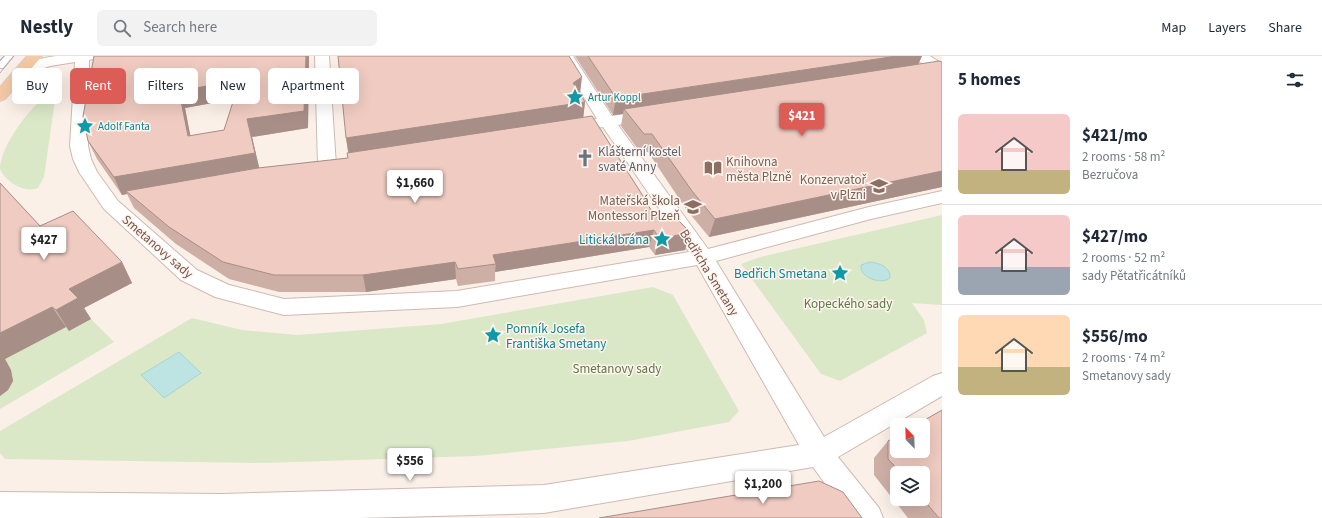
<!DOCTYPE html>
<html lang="en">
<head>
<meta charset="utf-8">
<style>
	:root { --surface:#fff; --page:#f2f2f3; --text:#1f2937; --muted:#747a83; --line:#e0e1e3; --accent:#dc5c56 }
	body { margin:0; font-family:"Source Sans 3",sans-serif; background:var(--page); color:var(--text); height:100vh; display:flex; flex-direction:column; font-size:15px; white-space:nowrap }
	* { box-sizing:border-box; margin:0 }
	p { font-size:13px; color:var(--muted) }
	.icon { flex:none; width:22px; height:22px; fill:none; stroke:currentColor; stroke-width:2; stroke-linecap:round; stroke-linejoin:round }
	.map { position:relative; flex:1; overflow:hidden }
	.side { display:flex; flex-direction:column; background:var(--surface); width:380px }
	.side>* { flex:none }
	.top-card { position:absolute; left:12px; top:12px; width:380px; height:36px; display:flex; gap:8px }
	.needle { width:26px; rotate:337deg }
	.tools { position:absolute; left:890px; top:362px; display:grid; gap:8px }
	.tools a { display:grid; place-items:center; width:40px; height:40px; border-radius:6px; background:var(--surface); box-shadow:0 4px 16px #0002; font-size:20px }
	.price { position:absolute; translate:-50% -34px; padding:0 9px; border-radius:4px; background:#fff; color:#222; font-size:13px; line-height:26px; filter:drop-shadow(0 1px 2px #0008) }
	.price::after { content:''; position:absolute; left:50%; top:24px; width:12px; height:9px; margin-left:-6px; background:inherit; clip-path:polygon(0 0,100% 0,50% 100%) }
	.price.active { background:var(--accent); color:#fff }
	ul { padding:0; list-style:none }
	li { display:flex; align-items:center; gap:12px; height:100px; padding:0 16px }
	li+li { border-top:1px solid var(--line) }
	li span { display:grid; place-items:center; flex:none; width:112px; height:80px; border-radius:6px; color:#555 }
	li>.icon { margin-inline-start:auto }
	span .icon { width:48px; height:48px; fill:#fffc; stroke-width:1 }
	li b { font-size:17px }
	h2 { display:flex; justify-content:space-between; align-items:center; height:48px; padding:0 16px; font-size:17px }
	.pill { padding:0 14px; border-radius:6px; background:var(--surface); box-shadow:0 4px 16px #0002; font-size:14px; line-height:36px }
	.pill.active { background:var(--accent); color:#fff }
	header { display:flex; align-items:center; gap:24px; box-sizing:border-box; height:56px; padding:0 20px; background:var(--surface); border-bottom:1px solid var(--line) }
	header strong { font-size:19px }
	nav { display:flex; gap:22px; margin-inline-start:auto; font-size:14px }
	.search { width:280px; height:36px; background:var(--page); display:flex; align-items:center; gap:10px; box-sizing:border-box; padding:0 14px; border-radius:6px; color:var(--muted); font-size:15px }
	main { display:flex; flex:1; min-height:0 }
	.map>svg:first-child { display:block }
	.green { fill:#dae8c7 }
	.water { fill:#bde4e2; stroke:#a4d5d4 }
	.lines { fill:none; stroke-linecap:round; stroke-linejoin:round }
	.lane-casing { stroke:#ceb9b1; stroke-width:2 }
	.street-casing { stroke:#ceb9b1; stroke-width:2 }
	.primary-casing { stroke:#d8cfcd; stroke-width:2 }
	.lane { fill:#fff; fill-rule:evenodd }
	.street { fill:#fff; fill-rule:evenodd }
	.primary { fill:#f5c9a5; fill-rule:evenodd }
	.tram { stroke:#b1a7c5; stroke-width:1 }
	.wall { fill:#ceafa6; fill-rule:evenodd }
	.shaded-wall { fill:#a78e87 }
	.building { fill:#efcbc1; stroke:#a78e87; fill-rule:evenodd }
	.labels { text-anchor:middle; stroke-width:3; stroke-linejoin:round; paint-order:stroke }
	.far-culture-label { font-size:11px; fill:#0d838f; stroke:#fef5ee; text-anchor:start }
	.worship-label { font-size:13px; fill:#5b616d; stroke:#fef5ee; text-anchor:start }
	.education-label { font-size:13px; fill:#785e54; stroke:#fef5ee; text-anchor:end }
	.culture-label { font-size:13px; fill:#0d838f; stroke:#fef5ee; text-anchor:end }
	.street-label { font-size:13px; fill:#74544d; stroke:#fef5ee }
	.park-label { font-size:13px; fill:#5e7846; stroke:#fef5ee }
</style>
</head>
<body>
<header>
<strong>Nestly</strong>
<div class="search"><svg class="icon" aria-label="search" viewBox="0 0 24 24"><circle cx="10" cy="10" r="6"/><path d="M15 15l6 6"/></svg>Search here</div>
<nav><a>Map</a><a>Layers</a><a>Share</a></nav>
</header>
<main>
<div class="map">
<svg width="942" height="462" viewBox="0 0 942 462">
	<rect width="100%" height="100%" fill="#fbf0e8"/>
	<path class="green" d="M53,36L55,37V44L44,121L38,132C30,135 22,133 15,129C9,125 3,120 0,113C0,90 33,45 53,36Z
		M942,159V249L912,247L924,264L927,277L840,325L821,318L741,208L760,201Z
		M653,231L673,239L739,355L729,366L628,385L476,400L264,407L5,403L0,397V375L192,262L242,274L297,279L441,268Z
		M91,263L114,286L0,353V340L8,334L11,314L5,303L66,271L70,275Z"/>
	<path class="water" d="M870,206C879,207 891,211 890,222C882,229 859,222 861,209Z
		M179,296L201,317L164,342L141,319Z"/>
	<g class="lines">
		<g class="lane-casing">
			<path id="lane" d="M5,0H13L3,12H0V5Z"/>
		</g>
		<g class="street-casing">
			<path id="street" d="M56,0H95L93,3L89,4L88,90L91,103L97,116L118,145L197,214L229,229L284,243L457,235L689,196L603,71L568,77L562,76L560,72L562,68L597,63L559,0H573L612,60L650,54L656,56L658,59L656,62L618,69L708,193L869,151L942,135V147L871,163L716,205L824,381L933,320L942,317V340L838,401L879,452L883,462H850L813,411L544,457L359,462H0V436L222,438L544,429L799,389L697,209L457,251L284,259L215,241L181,224L104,153L79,116L73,103L70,90L75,6L50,10L22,20L17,19L15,16C22,5 44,2 56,0Z
				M315,0H329L336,110L333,114L327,115L321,114L318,110Z
				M913,0H930L942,8V18L937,17L915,3Z"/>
		</g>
		<g class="primary-casing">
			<path id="primary" d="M27,0H42L5,43L0,45V31Z"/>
		</g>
		<use href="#lane" class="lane"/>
		<use href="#street" class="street"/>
		<use href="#primary" class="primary"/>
		<path class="tram" d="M0,5L4,0
			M0,17L14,0"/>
	</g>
	<path class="wall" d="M94,0H309L308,72L252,81L259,112L348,102V96L346,82L580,38L585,46L583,61L656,161L691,177L685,194L655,199L649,191L495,216V225L458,230L456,223L366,236H279L229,223L176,188L134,152L127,138L122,139L97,103L88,85ZM234,43L224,74L190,80L185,52Z
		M575,0H922L918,8L942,6V131L709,181L686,153L648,96H640L621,70L623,58L613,59Z
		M0,127L40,170L122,206L132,227L84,252L91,263L69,275L66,271L5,303L11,314L13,325L8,334L0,340Z
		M942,354V462H908L874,419V402L888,385L897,380V395H923V369H916ZM897,417H923V443H897Z"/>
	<path class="shaded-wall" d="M306,0H309L308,72L252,81L260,115L126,135L127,138L122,139L114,121L255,97L247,63Z
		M897,0H922L916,13L624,53L623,58L613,59L616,42Z
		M582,21L580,38L573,27Z
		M240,24L245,41L185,52L194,98L188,80L179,35Z
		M585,46L583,64L349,100L346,82Z
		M942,115V131L709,181L715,163Z
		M654,174L649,191L495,216L496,208L493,199Z
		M691,177L685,194L655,199L659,182Z
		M122,206L132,227L84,252L91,263L69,275L56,254L69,233Z
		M455,206L456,223L366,236L363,219Z
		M52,251L66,271L5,303L11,314L13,325L8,334L0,340V277Z"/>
	<path class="building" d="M94,0H306L304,55L247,63L255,97L114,121L88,85L83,60ZM240,24L224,74L188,80L179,35Z
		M338,0H569L582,21L573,27L585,46L346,82Z
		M588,0H897L616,42Z
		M939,5L942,6V115L715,163L692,135L652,78H644L624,53Z
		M592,60L643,140V142L656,161L672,158L691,177L659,182L654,174L493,199L496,208L458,213L455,206L363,219H274L223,206L169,171L126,135L258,112L348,102L347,97Z
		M0,127L40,170L73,155L122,206L69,233L78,242L56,254L52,251L0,277Z
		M942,354V462H939L923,443V417H901L888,403V385L897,380V395H923V369H916Z
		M819,425L843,436L862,462H599Z"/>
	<defs>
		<g id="sight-bare" transform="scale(1.38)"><path d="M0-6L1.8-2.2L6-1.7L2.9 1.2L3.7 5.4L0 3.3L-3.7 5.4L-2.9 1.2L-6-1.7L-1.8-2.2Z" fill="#0f9aa8" stroke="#fef5ee" stroke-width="2.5" paint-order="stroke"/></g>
		<g id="church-bare" transform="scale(1.38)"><path d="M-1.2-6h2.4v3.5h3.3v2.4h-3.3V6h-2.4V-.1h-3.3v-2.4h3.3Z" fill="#6b7280" stroke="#fef5ee" stroke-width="2.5" paint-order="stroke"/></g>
		<g id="library-bare" transform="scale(1.38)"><path d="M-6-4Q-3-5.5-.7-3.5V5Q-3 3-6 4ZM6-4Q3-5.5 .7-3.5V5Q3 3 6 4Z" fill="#8d6e63" stroke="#fef5ee" stroke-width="2.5" paint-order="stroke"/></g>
		<g id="school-bare" transform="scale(1.38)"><path d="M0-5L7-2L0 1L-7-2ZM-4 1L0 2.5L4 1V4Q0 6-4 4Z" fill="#8d6e63" stroke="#fef5ee" stroke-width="2.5" paint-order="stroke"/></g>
	</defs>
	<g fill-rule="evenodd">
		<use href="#sight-bare" x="575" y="41"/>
		<use href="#sight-bare" x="85" y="70"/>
		<use href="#church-bare" x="585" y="102"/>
		<use href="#library-bare" x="713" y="112"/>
		<use href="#school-bare" x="879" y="130"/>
		<use href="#school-bare" x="693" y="151"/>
		<use href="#sight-bare" x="662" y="183"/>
		<use href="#sight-bare" x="840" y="217"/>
		<use href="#sight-bare" x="493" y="279"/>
	</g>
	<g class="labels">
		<g class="far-culture-label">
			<text x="588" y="45">Artur Koppl</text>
			<text x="98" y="74">Adolf Fanta</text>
		</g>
		<g class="worship-label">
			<text x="598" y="100">Klášterní kostel<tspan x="598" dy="15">svaté Anny</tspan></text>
		</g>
		<g class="education-label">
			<text x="726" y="110" text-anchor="start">Knihovna<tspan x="726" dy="15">města Plzně</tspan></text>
			<text x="866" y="128">Konzervatoř<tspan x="866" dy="15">v Plzni</tspan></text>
			<text x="680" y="149">Mateřská škola<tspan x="680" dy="15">Montessori Plzeň</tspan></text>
		</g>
		<g class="culture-label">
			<text x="649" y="188">Litická brána</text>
			<text x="827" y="222">Bedřich Smetana</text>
			<text x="506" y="277" text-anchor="start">Pomník Josefa<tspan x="506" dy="15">Františka Smetany</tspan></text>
		</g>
		<g class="street-label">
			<text transform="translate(158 190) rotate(41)" y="5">Smetanovy sady</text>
			<text transform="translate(710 216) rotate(58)" y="5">Bedřicha Smetany</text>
		</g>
		<g class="park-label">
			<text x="848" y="252">Kopeckého sady</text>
			<text x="617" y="317">Smetanovy sady</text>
		</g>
	</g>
</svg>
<div class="tools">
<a><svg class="needle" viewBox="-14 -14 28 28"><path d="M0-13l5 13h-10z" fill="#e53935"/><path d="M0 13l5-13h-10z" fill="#747a83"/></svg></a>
<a><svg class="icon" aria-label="layers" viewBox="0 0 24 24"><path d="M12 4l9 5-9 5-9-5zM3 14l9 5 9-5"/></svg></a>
</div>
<b class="price active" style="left:802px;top:81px">$421</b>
<b class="price" style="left:415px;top:148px">$1,660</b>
<b class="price" style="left:44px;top:205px">$427</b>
<b class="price" style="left:410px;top:426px">$556</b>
<b class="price" style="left:763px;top:449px">$1,200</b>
<div class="top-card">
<a class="pill">Buy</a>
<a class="pill active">Rent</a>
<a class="pill">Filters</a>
<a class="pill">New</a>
<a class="pill">Apartment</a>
</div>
</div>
<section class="side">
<h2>5 homes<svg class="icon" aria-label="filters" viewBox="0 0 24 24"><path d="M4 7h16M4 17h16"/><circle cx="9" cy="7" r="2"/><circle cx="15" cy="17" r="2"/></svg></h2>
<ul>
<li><span style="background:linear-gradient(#f6c9c9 70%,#c2b280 0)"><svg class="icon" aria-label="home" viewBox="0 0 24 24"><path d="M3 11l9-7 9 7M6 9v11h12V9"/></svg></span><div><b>$421/mo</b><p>2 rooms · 58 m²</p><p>Bezručova</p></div></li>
<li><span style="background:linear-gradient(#f6c9c9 65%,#9aa5b1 0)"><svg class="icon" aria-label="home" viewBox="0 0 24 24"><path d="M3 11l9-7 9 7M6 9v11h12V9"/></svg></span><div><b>$427/mo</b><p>2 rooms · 52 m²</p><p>sady Pětatřicátníků</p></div></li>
<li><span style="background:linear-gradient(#ffd9b3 65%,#c2b280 0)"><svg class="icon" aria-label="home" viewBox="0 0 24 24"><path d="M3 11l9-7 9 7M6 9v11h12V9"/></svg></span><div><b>$556/mo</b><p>2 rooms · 74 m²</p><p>Smetanovy sady</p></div></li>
</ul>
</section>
</main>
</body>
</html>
